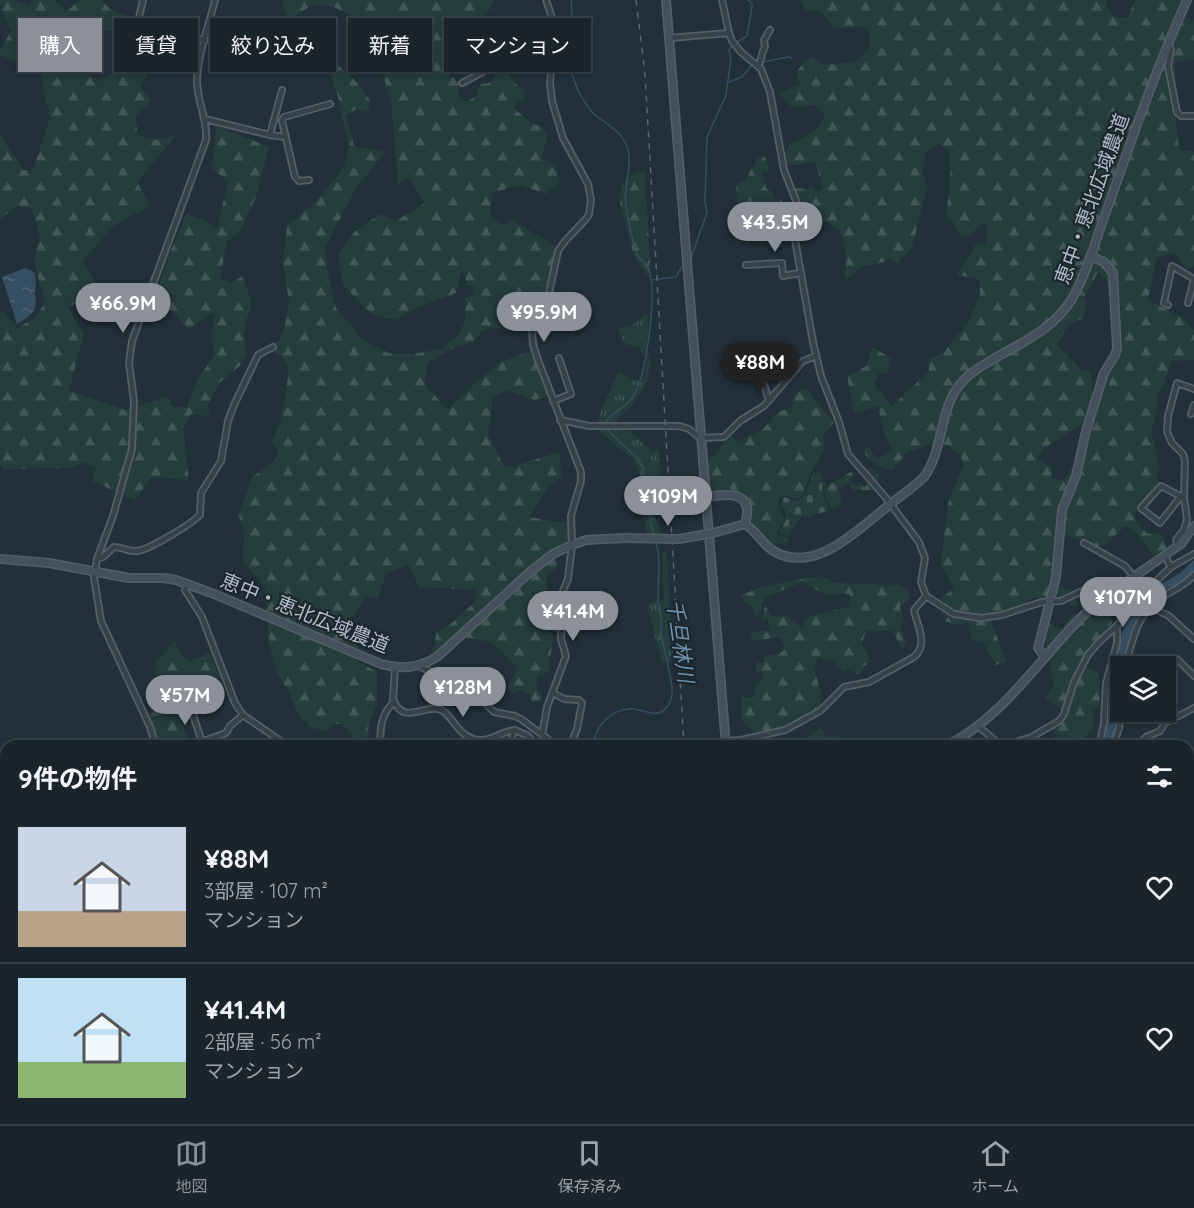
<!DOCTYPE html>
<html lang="ja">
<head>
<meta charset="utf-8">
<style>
	:root { --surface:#1a242c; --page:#273038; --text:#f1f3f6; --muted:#9fa4a9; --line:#384148; --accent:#8c9099 }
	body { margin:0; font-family:Quicksand,"Noto Sans JP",sans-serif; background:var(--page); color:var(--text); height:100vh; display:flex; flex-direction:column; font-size:22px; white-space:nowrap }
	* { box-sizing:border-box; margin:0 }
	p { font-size:20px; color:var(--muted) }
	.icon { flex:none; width:33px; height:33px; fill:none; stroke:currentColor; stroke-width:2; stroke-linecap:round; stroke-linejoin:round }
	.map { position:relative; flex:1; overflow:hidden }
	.side { position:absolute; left:0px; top:740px; width:1194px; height:386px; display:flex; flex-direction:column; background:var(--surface); border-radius:18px 18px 0 0; box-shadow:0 3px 9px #0003,0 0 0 2px var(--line) }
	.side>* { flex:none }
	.banner { position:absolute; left:18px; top:18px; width:600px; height:54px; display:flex; gap:12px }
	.controls { position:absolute; left:1110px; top:656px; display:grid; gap:12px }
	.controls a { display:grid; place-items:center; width:66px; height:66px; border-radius:0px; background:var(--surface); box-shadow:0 3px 9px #0003,0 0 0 2px var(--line); font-size:30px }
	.price { position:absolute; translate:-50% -51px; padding:0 14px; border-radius:21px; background:var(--accent); color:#fff; font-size:20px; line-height:39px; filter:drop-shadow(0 2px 3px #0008) }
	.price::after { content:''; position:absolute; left:50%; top:36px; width:18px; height:14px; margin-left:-9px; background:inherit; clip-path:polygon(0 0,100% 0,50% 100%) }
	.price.current { background:#222; color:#fff }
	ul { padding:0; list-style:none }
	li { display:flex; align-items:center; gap:18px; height:150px; padding:0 18px }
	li+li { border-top:2px solid var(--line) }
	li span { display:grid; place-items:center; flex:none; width:168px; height:120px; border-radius:0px; color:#555 }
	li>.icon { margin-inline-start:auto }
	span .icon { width:72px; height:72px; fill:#fffc; stroke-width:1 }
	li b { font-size:26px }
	h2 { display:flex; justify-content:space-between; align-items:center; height:72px; padding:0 18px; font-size:26px }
	.tag { padding:0 21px; border-radius:0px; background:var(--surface); box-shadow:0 3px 9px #0003,0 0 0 2px var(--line); font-size:21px; line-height:54px }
	.tag.current { background:var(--accent); color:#fff }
	.tabs { display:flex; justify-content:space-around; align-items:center; height:84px; border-top:2px solid var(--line); background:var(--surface); font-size:16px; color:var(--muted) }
	.tabs a { display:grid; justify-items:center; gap:3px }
	.tabs .current { color:var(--accent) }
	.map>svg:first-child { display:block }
	.grass { fill:url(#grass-tufts) }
	.forest { fill:url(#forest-firs); fill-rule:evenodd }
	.cemetery { fill:url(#cemetery-stones) }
	.water { fill:url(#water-ripples) }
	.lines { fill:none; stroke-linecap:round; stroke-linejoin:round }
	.stream { stroke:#364e61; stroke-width:1.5 }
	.river { stroke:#364e61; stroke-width:8 }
	.street-casing { stroke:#545f68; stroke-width:8 }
	.secondary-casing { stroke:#545f68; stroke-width:10 }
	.street { stroke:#36414a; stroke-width:4.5 }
	.secondary { stroke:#44515d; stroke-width:7 }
	.rail { stroke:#586671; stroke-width:1.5; stroke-dasharray:6 6; stroke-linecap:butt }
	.secondary-bridge-casing { stroke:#545f68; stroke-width:10; stroke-linecap:butt }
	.secondary-bridge { stroke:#44515d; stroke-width:7 }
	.labels { text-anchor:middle; stroke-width:4.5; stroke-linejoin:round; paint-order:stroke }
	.street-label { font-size:20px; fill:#b1bcc6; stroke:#1b262f }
	.water-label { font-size:21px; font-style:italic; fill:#7192aa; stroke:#1b262f }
</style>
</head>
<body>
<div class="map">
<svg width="1194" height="1124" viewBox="0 0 1194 1124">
	<defs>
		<pattern id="grass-tufts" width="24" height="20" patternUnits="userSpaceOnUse" patternTransform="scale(1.5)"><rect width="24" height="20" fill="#253d3b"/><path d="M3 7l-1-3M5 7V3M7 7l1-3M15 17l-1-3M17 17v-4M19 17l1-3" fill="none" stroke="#425756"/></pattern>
		<pattern id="forest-firs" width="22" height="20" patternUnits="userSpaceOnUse" patternTransform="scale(1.5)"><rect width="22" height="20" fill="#253d3b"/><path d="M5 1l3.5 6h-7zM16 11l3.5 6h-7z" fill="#425756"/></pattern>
		<pattern id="cemetery-stones" width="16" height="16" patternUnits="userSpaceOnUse" patternTransform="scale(1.5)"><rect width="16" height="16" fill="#253d3b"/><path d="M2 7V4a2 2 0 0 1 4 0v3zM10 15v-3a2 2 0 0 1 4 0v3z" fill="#425756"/></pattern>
		<pattern id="water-ripples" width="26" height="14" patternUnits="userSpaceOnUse" patternTransform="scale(1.5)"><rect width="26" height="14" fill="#364e61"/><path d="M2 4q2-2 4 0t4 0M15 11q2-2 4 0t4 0" fill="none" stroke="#516676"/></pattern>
	</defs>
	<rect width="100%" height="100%" fill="#22303a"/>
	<path class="grass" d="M644,314L649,315L647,347L650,363L648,381L632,405L618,418V430L630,432L652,451L658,450L662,481L650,477L643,478L645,505L652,509L662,536L647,534L641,507V477L634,460L599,431V416L618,372L642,383L647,361L639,347L625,344L617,328C629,328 637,324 644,314Z
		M662,552L667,553L673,660L662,663L647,603L664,600Z"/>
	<path class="forest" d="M0,0H14L29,5L32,0H54L67,11L80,0H101L112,11L132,17L127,29L102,31L74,42L72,55L74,65L100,81L115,71L120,58L146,57L169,47L172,60L147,74L140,87L152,101L135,117L138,135L154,140L177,135L137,182L150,206L114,225L83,261L98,288L68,308L84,334L69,390L125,410L167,397L172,406L187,408L197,380L215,354L211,338L215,314L211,313L188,330L174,313L153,302L171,250L187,213L217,227L228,182L212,168L216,126L269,147L257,194L240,232L227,241L220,278L230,283L243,276L252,307L246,320L244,339L247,353L241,365L218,384L207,407L210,416L191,414L183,430L189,480L152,477L135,500L92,481L96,467L84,462L72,468L4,469L0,464V313L3,311L17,328L34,319L45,303L34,262L40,237L32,208L18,206L0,219V135L23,170H33L50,118L39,69L0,55V51L11,31L0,5Z
		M282,0H494L487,14L458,29L455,35L458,40L471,45L477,39L484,37L487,44C476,50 470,50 459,59L451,51H449L446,72L459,82V97L466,102L477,95L480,84L489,83L496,77L493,68L503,63C508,74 514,85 525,90L524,102L517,101L514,109L535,125L542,126L547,136L542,159L556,165L559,183L546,194L520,185L492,193L490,212L499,224H507L512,220L555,246C551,273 543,331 505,330C500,330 495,328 491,327L481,332L473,342L457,346L427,363L425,385L448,410L464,393L500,362L532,351L549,396L535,400L506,390L493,397L488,435L504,466L511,467L559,452L562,477L550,485L529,517L558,522H567L570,539L557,549V568L546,575L547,590L539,594C537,613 548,611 546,627L553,636L549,672L538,676L536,688L541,693L542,700L532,702L530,696L521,689L514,693L507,689L517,668L492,642L458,636L442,652L428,659L435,644L436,633L452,623L476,601L475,590L419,587L409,565L386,573L378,598L366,597L351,619L347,633L358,644L356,660L377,672V704L368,728L370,745H357L358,744L343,724H334L324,731L310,727L298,714L290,694L277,673L269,643L265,587L243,562L244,533L239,516L251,478L274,462L279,453L271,442L281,422L289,369L281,355L274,353L285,325L289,302L283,263L287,225L314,204L344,168L349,147L337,93L319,45L314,36L301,32L291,38ZM313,5L332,6L352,16L379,63L391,101L398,184L409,178L425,203L396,221L380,214L355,231L338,255L343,284L357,300L372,314L396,320L413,309L456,293L461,272L465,275L467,285L473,287V294L465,298V321L459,335L441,349L413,354L388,353L363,340L336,308L327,267L326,246L356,188L385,152L354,146L346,115L357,109L368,112L370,100L348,72L327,60L319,35L303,26L296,15Z
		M800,0H1107V6L1115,17H1128L1135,0H1182L1177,12L1192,20L1194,19V60L1175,62L1176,119L1179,149L1194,152V267L1186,268L1178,256L1169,253L1156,260L1148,300L1181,317L1194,330V360L1171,361L1164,385L1157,395L1158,406L1151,429L1159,468L1156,475L1159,484L1133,514L1138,524L1148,534L1156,532L1163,536L1167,548L1154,556L1135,532L1126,525L1106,544L1096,546L1055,531L1053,570L1048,584L1071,591L1091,583L1093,592C1107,597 1109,609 1112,623L1079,664L1099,673L1100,706L1093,710L1094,727L1078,745H1048L1047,742L1056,735L1053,726L1060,719V708L1045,698L1054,685L1044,635L1048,624L1062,629L1073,614L1082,621L1089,614L1081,607H1074L1069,602L1056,596L1032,598L1012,611L988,614L1007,662L996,665L983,642L972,640L968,622L957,625L945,621L939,600L954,588L941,563L948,503L964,463L959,454L947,445L933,443L906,453L893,470C881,469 872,463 865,454L866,445L876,458L883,457L892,449L884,433L878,406L854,413L847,376L867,366L872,347L891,358L887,373H879L874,384L892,406L929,371V359L944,352L969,321L980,294L979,279L957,275L976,244L985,245L987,226L981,224L970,235L960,236L953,221L945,216L950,190V151L939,143L926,151L922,172L927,187L912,248L897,264L891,259L880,263L864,266L848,278H845L847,254L840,231L826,221L806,229L800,223L802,211L794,188L808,189L812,186L816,192L823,189L816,163C805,160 791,171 784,158L789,144C806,137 818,132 825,115L814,105L792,107L778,93L800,85L797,71L804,62L812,57L822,65L855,62L871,48L868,27L835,28L818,10L806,11ZM1098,272L1106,278L1110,302H1120L1122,342L1117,360L1106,374L1078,470L1072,468L1064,480L1051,479L1052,469L1038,458L1044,448L1087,421C1092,403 1094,389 1090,371H1083L1056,345L1069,324L1084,318L1087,303L1084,298Z
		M759,157H765L769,172L762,171L761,174L764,178L766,188L773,194L776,200H782L785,226L782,246L771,248L763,234L751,242L736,243L729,223L732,215L738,211L736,185L745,180Z
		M636,172H645L650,262L648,276L634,256L620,203L621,184Z
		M806,389L834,422L823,436L825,449L811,473L802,496L795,499L784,495L780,497L778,507L785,519L777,532L778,536L788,538L787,543L771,545C765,540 757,534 754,527C744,501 754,504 728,488L723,492L709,493L706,459L714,456L731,434L738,442L763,429L778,412L792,407L794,393Z
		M864,468L875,470L880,477L872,490H853L848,483L838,489L842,498L839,506L831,509L823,491L825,487L823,482L824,480L827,486L851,472L854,475L849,479L857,487L861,484L864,487L871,482L861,471Z
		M819,576L836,583L900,585L910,593L909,600L900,606L903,622L900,627L907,644L901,648L893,631H866L862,643L871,661L862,668L859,676L850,670L844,672L831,660L818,658L814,667L821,693V705L816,710L776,729L754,732L741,718V697H753L756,683L762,681V673L756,672V663L764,662V655H778L785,649L781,637L752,641L750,633L770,630L768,619L761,620L765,606L771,616L788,617L802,628L805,618L850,606L849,594H824L802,582L764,598L760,613L755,617L752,605L748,604L740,596L761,587Z
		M175,641L179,652L189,661L210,653L220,678L182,688L177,705L189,745H158L148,715L153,707L156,662Z
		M822,727L825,737L840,735L832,745H777L778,743L808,737Z"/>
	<path class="cemetery" d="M820,471L823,478L822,492L830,510L809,517L803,516L791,531L790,537L779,533L786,520V510L780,508L784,497L796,501L804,496L814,472Z"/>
	<path class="water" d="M25,268L34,272C36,279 36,284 35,292C35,295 36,298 36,302C36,313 26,319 17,324L2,277Z"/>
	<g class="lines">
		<path class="stream" d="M571,0C575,25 564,53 573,77C577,89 584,104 593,113C604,123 620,130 626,144C635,165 622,186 626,207C629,223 631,240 638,256C641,261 647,264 649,270C657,294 647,373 634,395C627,407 612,412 605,423
			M737,42L747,36C748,27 753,8 752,3L748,0
			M763,62L788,57L792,58
			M729,82L742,77L753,64
			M690,260L707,213L705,202L707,137L726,95L731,58L729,50L732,45
			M651,280L676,277L683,265
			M605,428L637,458L644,469L646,505L654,535
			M593,746C595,725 612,708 633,709C645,710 658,719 667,707C675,696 672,683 669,671C667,659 664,647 661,635C661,630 662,625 661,621C661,613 658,606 658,598C658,579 661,561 656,542
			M1188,905L1194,906
			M0,944L6,943
			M54,1124L59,1119
			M605,1124L607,1119"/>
		<path class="river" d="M1105,746L1115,717L1114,678L1121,659L1126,633L1140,606L1155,592L1183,576L1194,565
			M1100,1124L1103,1119"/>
		<g class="street-casing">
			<path id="street" d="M143,0L138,22L131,43L132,47L145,50L180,37L205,40
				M722,0L729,33L732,41L741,52L761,69L770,92L784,170L796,201L795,240L813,342L821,376L839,422L848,454L886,498L919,542L925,558L921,582L926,596L954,614L981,618L1002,615L1042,602L1061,601L1080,592L1094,590L1105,592L1134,606
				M669,38L729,33
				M1168,43L1171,50L1168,66L1177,112L1181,116H1194
				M758,66C762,61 760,55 765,47L764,40L770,30
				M462,83L522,51L536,58L552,61
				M205,119L270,135L286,137
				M270,135L282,90
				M309,180L299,181L295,177L282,121L284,117L330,104
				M746,265L782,263L783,276L800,273
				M1188,303L1194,279
				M1168,305L1164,303L1172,266L1194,279
				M754,355L769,400
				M553,401L571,394L559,358
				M1191,414L1194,405
				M560,420L589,426H679L689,429L700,438L724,437L740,421L764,406L803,361L816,356
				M1181,496L1160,523L1141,508L1161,486L1184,498
				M1084,543L1125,566L1134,577
				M1177,547L1176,540L1184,530L1187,519L1184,498L1185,461L1183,454L1172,443L1167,432L1168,416L1177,383L1194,389
				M97,559L103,557L114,547C122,547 129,552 137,551C149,550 191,524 200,515L201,493L221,461L228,421L234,405L258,355L273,347
				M1171,567L1194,554
				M187,583L185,590L202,617L235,703L243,715L288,746
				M1141,598L1151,607L1169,616L1194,639
				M1176,660L1177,659L1194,676
				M419,666L427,670L463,681L494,712L515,716L521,719L548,739L553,746
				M1125,666C1134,638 1135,615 1163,597C1173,590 1185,585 1194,575
				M395,667L393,699C403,725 421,706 438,709C452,711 455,737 479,740C493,741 502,731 515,730L528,736L536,746
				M553,693L564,699L579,700L582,703L577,729L570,746
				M189,703L202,742
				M978,726L998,743L1006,744L1030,738L1059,721L1064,714L1074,682L1088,655L1098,643L1123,620L1152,585L1171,567L1165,556
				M542,735L547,707L566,656L561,639L563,591L568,579L572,545L571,516L581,481V472L538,360L533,344L532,327L542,314L548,298L558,251L565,241L586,219L589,214L591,200L588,184L563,138L552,101L550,83L552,61L558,35L546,0
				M726,741L741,740L785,730L820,711L844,687L869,682L914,657C929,644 917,626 914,610L926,596
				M156,746L150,727L101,621L94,578L97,559L113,516L132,449L134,401L129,363L132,341L206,140C208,119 196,100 197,79C198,53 209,25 215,0
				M189,746L226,733L230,726L243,715
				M381,746C379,730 382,713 394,702
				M510,746L514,730
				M1033,746L1035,740L1034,736
				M1099,746L1104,723L1106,683L1117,643V625
				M1113,746L1119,728L1121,711
				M1138,746L1146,737L1160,731L1165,723L1194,708
				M1188,1072L1194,1068
				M137,1119L138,1124
				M395,1119L399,1124
				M564,1119L565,1124
				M652,1119L654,1124
				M823,1119L824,1124
				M915,1119L925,1124
				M1081,1119L1084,1124
				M1183,1119L1185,1124
				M307,1124V1119
				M431,1124L434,1119
				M672,1124L677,1119
				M1044,1124L1048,1119
				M1089,1124L1091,1119
				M1106,1124L1108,1119"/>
		</g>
		<g class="secondary-casing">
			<path id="secondary" d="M666,0L726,746
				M706,497C729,493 755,491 745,524
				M713,533L745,524C758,532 764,548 779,554C820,571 859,528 888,506C900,496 913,488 924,477C945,448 938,409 962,382C971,371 984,365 995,358C1024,342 1056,327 1073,297C1089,269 1097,234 1109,204C1133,135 1157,67 1187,0
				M0,559L49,563L129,578H164L176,580L214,594L381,664C401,670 419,668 437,657L531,571L553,554L572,545L586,540L624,538
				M1112,592L1181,544L1194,526
				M1045,657L1038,648L1056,577L1062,510L1076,476L1086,431L1104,373L1115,355L1117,348L1113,273L1104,262L1090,256
				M946,746C1013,712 1047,643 1104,597
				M1188,855L1194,853
				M1188,912L1194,929
				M170,1119L173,1124
				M17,1124L20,1119
				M197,1124L198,1119"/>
		</g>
		<use href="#street" class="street"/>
		<use href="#secondary" class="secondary"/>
		<path class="rail" d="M636,0L645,74L684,746
			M906,1119L912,1124"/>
		<g class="secondary-bridge-casing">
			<path id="secondary-bridge" d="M624,538L679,539L713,533
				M1104,597L1112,592"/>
		</g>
		<use href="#secondary-bridge" class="secondary-bridge"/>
	</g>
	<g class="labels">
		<g class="street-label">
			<text transform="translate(1092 199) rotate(-70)" y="7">恵中・恵北広域農道</text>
			<text transform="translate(305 613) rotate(22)" y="7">恵中・恵北広域農道</text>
		</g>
		<g class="water-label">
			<text transform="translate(680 641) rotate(82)" y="7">千旦林川</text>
		</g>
	</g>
</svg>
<div class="controls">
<a><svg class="icon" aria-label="layers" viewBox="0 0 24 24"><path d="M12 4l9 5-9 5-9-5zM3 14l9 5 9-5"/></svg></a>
</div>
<b class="price" style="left:775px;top:253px">¥43.5M</b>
<b class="price" style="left:123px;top:334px">¥66.9M</b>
<b class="price" style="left:544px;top:343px">¥95.9M</b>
<b class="price current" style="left:760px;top:393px">¥88M</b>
<b class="price" style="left:668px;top:527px">¥109M</b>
<b class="price" style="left:1123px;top:628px">¥107M</b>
<b class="price" style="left:573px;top:642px">¥41.4M</b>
<b class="price" style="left:463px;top:718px">¥128M</b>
<b class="price" style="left:185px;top:726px">¥57M</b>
<div class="banner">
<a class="tag current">購入</a>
<a class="tag">賃貸</a>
<a class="tag">絞り込み</a>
<a class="tag">新着</a>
<a class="tag">マンション</a>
</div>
<section class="side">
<h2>9件の物件<svg class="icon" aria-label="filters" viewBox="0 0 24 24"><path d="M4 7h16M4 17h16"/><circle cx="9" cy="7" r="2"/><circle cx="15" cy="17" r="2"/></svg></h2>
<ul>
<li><span style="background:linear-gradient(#c9d6e8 70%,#b9a48a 0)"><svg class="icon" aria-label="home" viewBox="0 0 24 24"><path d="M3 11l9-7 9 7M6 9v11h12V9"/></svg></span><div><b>¥88M</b><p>3部屋 · 107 m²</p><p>マンション</p></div><svg class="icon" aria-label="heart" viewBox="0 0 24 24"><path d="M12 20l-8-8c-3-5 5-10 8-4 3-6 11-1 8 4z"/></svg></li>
<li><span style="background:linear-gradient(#bfe0f5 70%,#8fb573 0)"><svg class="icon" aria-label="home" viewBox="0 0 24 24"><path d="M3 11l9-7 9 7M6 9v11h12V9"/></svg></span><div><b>¥41.4M</b><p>2部屋 · 56 m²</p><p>マンション</p></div><svg class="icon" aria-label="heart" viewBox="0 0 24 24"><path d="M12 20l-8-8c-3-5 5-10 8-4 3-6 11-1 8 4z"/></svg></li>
</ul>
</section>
</div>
<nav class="tabs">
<a class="current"><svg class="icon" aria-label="map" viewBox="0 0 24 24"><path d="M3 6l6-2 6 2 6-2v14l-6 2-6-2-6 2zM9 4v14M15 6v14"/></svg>地図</a>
<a><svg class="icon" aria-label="saved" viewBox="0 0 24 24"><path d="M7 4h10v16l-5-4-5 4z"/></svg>保存済み</a>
<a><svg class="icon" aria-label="home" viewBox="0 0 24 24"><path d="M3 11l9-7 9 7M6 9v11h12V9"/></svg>ホーム</a>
</nav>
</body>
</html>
